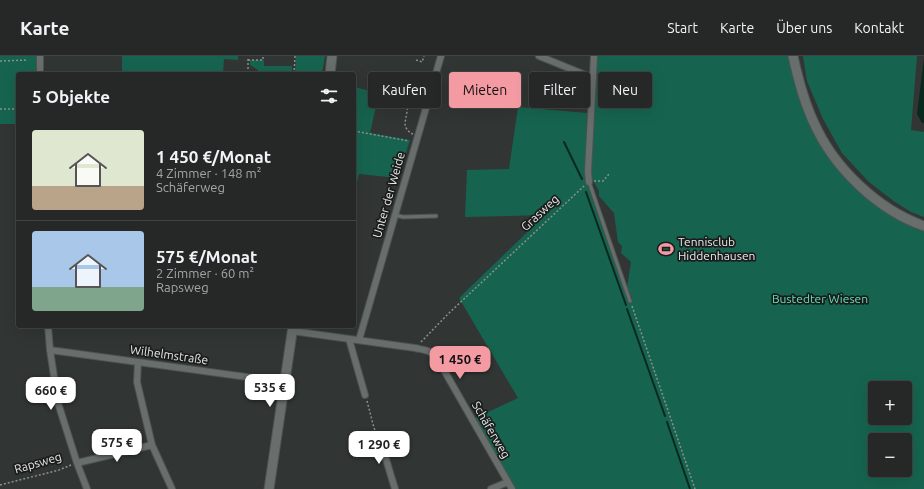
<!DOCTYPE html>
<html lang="de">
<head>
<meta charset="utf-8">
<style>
	:root { --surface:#252827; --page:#313433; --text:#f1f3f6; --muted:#a3a6a7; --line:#424444; --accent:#f49aa2 }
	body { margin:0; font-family:Ubuntu,sans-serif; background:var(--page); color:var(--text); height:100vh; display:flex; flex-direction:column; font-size:15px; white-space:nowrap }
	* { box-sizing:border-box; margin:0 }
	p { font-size:13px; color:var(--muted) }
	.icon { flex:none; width:22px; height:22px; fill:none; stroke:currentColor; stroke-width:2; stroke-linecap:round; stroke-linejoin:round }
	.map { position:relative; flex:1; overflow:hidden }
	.details { position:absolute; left:16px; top:16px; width:340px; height:256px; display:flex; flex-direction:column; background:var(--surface); border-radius:4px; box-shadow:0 4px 16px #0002,0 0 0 1px var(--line) }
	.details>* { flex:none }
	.hud { position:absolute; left:368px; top:16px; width:380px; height:36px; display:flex; gap:8px }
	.buttons { position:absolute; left:868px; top:325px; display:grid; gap:8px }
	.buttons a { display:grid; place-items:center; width:44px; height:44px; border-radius:4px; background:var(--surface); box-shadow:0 4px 16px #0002,0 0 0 1px var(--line); font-size:20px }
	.price { position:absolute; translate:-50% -34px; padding:0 9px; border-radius:8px; background:#fff; color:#222; font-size:13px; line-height:26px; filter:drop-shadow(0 1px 2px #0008) }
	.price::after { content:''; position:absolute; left:50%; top:24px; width:12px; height:9px; margin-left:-6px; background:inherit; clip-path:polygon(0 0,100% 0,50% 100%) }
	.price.current { background:var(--accent); color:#111 }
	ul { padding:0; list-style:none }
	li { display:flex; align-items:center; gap:12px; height:100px; padding:0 16px }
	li+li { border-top:1px solid var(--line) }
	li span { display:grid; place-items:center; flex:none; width:112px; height:80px; border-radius:4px; color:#555 }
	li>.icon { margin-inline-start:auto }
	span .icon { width:48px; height:48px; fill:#fffc; stroke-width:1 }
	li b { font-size:17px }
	h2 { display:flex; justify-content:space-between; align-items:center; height:48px; padding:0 16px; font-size:17px }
	.tag { padding:0 14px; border-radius:4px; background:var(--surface); box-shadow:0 4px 16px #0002,0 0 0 1px var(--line); font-size:14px; line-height:36px }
	.tag.current { background:var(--accent); color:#111 }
	header { display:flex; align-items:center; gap:24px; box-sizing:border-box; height:56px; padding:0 20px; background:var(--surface); border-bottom:1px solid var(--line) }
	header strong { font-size:19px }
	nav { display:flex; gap:22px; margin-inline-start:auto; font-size:14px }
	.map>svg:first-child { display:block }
	.green { fill:#16644f; fill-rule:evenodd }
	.water { fill:#0b281f }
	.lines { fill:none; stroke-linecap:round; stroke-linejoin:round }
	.stream { stroke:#0b281f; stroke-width:2 }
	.lane-casing { stroke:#4e5351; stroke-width:5 }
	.street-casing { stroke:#4e5351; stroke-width:8 }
	.secondary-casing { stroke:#4e5351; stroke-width:11 }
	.path { stroke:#8b8f8e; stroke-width:1.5; stroke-dasharray:2 2; stroke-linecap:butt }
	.lane { stroke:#686e6c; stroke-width:3 }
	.street { stroke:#686e6c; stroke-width:6 }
	.secondary { stroke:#686e6c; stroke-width:9 }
	.labels { text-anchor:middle; stroke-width:3.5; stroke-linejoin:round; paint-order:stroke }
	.street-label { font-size:12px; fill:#e6e9e8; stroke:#1b1d1c }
	.poi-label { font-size:12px; fill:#e6e9e8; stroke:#1b1d1c; text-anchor:start }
	.park-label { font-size:12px; fill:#61e2bb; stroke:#1b1d1c }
</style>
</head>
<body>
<header>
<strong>Karte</strong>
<nav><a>Start</a><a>Karte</a><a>Über uns</a><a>Kontakt</a></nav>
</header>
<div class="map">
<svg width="924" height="433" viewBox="0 0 924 433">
	<rect width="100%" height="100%" fill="#313634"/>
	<path class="green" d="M0,0H36V18H18V68H0Z
		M122,0H238V4L224,3L223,17L219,18H122Z
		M296,0H325L322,18H295Z
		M596,0H790L794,27L801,48L811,72L840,116L857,134L876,150L914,172L924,175V433H516L475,362L518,342L459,242L545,159L465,161L467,114L509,113L518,51L587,57L585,122L628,243L632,242L627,232L631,206L621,197L622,190L618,186L614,157L599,140V135L591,121ZM875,332H905V362H875ZM875,384H905V414H875Z
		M803,0H917L911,74L924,76V161L911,156L895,146L869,126L842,97L823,63L807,25Z
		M250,4H264V10H292V18H260L258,14L250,9Z
		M354,31L379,37L370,77L410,84L398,122L359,118L354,138Z"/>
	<path class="water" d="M924,2V67H922L917,58Z"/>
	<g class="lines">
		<path class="stream" d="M564,86L582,123
			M586,136L626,249
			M627,253L665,360
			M667,366L690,433"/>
		<g class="lane-casing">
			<path id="lane" d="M589,126L630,245
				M395,159L403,161L436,160"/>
		</g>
		<g class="street-casing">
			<path id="street" d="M40,0V18
				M539,0L593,22
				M589,126L588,116L594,0
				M48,270L50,294L58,347L77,407L87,433
				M292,275L415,292C424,294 431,294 437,302L512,433
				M349,283L365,339
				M359,284L441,0
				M50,294L284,326
				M138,306L137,326L152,389L172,433
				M379,380L395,433
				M77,407L152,389
				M491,433L508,426"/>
		</g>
		<g class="secondary-casing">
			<path id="secondary" d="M793,0C798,23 804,46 814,67C834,112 878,154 924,170
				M330,18L332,0
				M269,433L293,270"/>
		</g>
		<path class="path" d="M248,4H263V0
			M416,4L422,6L424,0
			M0,5L28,4
			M248,17V3
			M294,18L295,0
			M407,44L420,48
			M409,44L405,67C405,72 408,76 413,78
			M0,53H18
			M354,75L409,85
			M594,125H603L609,118
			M632,250L695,433
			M421,286L448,258L584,130
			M367,345L374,372L376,376
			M0,429L59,414L71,409"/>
		<use href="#lane" class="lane"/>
		<use href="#street" class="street"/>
		<use href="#secondary" class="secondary"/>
	</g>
	<defs>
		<g id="stadium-bare" transform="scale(1.2)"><path d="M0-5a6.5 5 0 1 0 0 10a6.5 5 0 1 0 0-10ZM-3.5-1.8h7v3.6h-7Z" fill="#f49aa2" stroke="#1b1d1c" stroke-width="2.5" paint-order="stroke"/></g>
	</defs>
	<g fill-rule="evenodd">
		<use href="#stadium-bare" x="666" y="193"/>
	</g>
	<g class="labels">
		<g class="street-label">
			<text transform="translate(389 139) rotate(-74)" y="4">Unter der Weide</text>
			<text transform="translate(540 157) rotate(-43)" y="4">Grasweg</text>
			<text transform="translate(169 299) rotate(8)" y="4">Wilhelmstraße</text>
			<text transform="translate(491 374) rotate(60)" y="4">Schäferweg</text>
			<text transform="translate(38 407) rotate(-16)" y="4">Rapsweg</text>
		</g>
		<g class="poi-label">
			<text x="678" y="190">Tennisclub<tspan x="678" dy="14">Hiddenhausen</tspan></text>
		</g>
		<g class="park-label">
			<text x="820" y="247">Bustedter Wiesen</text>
		</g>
	</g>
</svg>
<div class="buttons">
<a>+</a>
<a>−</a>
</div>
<b class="price current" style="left:460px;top:324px">1 450 €</b>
<b class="price" style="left:270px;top:352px">535 €</b>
<b class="price" style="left:51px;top:355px">660 €</b>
<b class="price" style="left:117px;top:407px">575 €</b>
<b class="price" style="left:379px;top:409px">1 290 €</b>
<div class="hud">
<a class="tag">Kaufen</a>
<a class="tag current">Mieten</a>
<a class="tag">Filter</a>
<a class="tag">Neu</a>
</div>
<section class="details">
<h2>5 Objekte<svg class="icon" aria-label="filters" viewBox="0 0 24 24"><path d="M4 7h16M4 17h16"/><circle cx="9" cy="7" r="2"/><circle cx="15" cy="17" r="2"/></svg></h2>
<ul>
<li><span style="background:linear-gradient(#dfe7d0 70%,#b9a48a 0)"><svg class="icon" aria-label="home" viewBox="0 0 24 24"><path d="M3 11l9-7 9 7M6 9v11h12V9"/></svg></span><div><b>1 450 €/Monat</b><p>4 Zimmer · 148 m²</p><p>Schäferweg</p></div></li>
<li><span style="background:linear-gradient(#a9c7e8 70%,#7fa58c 0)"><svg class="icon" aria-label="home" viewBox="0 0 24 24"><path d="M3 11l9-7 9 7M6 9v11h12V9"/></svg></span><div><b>575 €/Monat</b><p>2 Zimmer · 60 m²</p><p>Rapsweg</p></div></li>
</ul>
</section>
</div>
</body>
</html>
